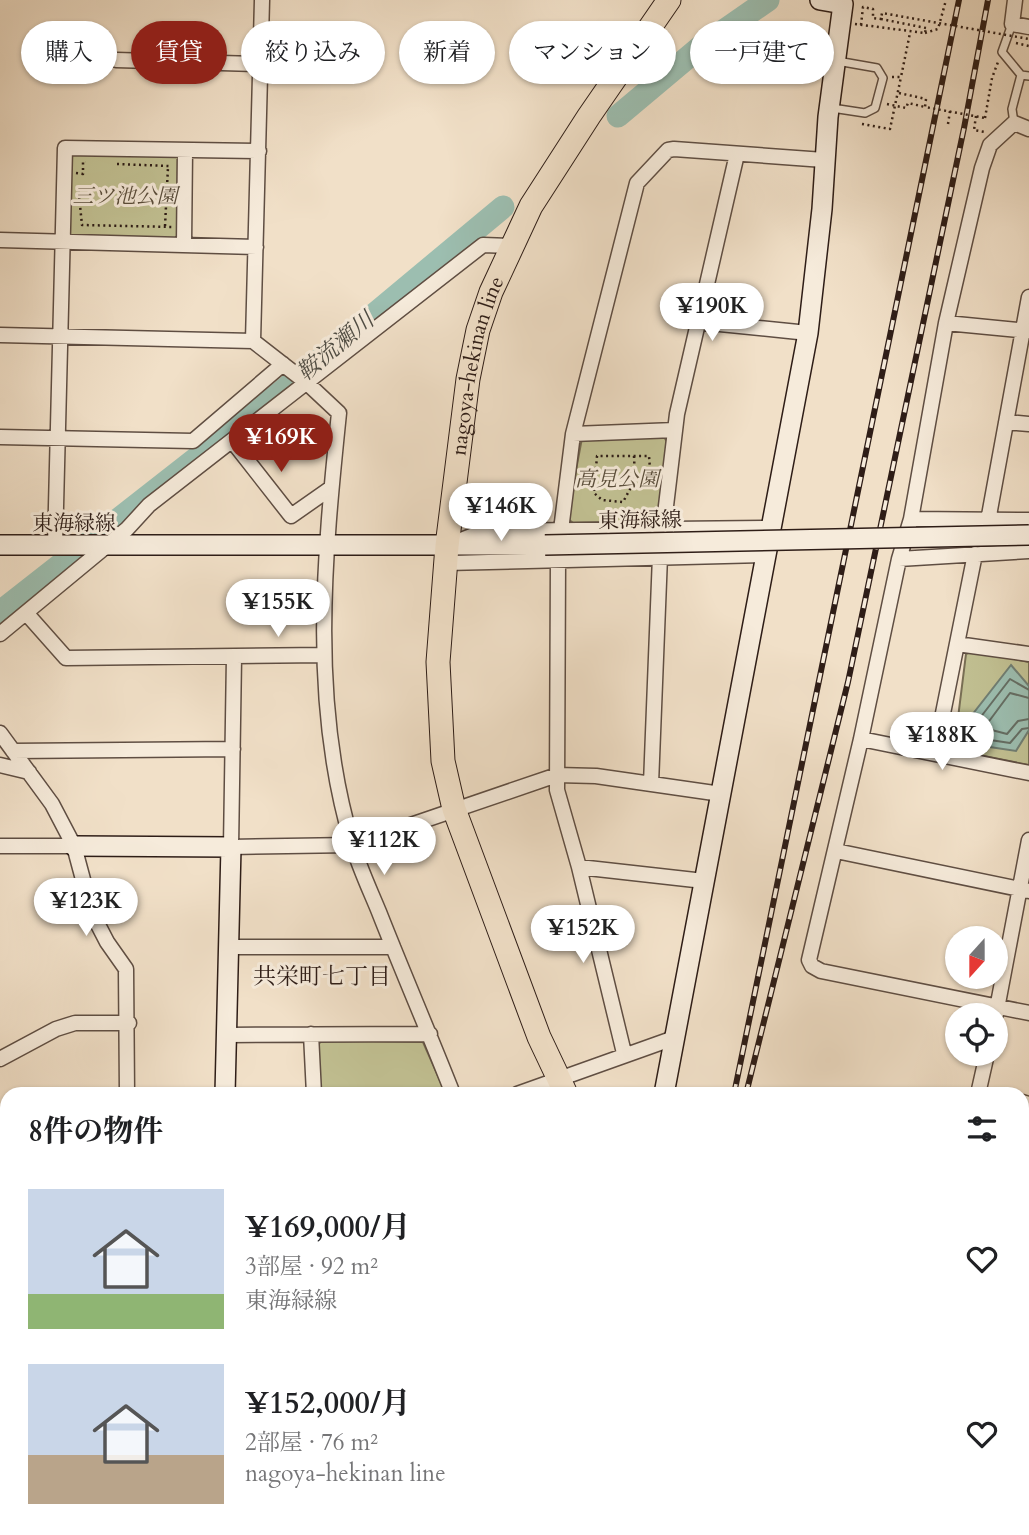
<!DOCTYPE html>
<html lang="ja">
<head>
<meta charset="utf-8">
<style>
	:root { --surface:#fff; --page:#f6f6f6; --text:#202124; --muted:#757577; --accent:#8f2418 }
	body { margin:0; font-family:Cardo,"Noto Serif JP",serif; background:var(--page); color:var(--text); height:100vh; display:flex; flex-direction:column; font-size:26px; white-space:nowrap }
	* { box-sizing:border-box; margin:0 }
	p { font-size:23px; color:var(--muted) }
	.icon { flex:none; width:38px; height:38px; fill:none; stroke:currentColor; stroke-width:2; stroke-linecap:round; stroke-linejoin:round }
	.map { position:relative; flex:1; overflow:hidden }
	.side { position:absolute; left:0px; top:1087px; width:1029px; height:450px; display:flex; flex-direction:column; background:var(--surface); border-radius:21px 21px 0 0; box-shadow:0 2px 5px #0004 }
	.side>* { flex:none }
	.top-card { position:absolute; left:21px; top:21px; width:987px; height:63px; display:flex; gap:14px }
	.needle { width:46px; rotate:201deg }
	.controls { position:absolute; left:945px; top:926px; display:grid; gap:14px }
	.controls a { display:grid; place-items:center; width:63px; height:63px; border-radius:50%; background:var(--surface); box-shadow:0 2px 5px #0004; font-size:35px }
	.price { position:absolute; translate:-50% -60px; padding:0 16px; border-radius:24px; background:#fff; color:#222; font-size:23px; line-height:46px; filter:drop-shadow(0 2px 4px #0008) }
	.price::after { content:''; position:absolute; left:50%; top:42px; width:21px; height:16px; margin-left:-10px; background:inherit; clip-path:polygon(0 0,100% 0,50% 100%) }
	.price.on { background:var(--accent); color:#fff }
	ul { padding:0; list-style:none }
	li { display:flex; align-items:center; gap:21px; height:175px; padding:0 28px }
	li span { display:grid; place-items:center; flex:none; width:196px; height:140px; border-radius:0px; color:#555 }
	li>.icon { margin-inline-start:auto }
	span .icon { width:84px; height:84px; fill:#fffc; stroke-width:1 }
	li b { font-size:30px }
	h2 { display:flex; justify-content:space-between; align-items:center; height:84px; padding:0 28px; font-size:30px }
	.pill { padding:0 24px; border-radius:32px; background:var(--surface); box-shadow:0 2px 5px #0004; font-size:24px; line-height:63px }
	.pill.on { background:var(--accent); color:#fff }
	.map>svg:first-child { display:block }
	.green { fill:#c1c092; stroke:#786e54; stroke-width:2 }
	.water { fill:#9cbeb0; stroke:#707e73; stroke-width:2 }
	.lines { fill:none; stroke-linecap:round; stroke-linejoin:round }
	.shore { stroke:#656e64; stroke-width:2 }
	.river { stroke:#9cbeb0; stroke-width:23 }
	.lane-casing { stroke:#5f4e43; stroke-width:10 }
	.street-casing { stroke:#5f4e43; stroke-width:17 }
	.secondary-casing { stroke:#2e1d17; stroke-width:22 }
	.primary-casing { stroke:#2e1d17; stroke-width:25 }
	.path { stroke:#2e1d17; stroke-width:2.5; stroke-dasharray:2 3.5; stroke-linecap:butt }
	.lane { stroke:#f6ebdb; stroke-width:7 }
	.street { stroke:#f6ebdb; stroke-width:14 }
	.secondary { stroke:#f6ebdb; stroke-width:19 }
	.primary { stroke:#f1e0c8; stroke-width:23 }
	.rail-casing { stroke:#2e1d17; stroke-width:6 }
	.rail { stroke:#f6ebdb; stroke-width:3.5; stroke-dasharray:10; stroke-linecap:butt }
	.secondary-bridge-casing { stroke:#2e1d17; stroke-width:22; stroke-linecap:butt }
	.path-bridge { stroke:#2e1d17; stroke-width:2.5; stroke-dasharray:2 3.5; stroke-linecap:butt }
	.secondary-bridge { stroke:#f6ebdb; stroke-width:19 }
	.labels { text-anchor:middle; stroke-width:6; stroke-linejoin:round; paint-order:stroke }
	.park-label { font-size:21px; font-style:italic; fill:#5a4e3c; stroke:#f6ebdb }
	.street-label { font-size:21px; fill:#2e1d17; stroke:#f6ebdb }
	.water-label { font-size:23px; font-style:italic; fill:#4f4d45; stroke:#f6ebdb }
	.neighbourhood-label { font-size:23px; fill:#2e1d17; stroke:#f6ebdb }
</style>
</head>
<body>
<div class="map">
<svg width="1029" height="1535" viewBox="0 0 1029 1535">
	<rect width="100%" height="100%" fill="#f1e0c8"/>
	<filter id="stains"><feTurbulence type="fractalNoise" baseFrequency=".00286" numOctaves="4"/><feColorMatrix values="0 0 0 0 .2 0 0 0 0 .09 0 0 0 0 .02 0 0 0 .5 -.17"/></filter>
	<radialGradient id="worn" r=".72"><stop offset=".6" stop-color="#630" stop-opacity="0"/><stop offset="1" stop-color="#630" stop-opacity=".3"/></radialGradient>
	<path class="green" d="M75,152L178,155L177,240L72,237L68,232L69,158Z
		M663,435L667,442L658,517L654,522L573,523L567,518L582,438Z
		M973,651L1029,662V765L954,750L966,654Z
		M322,1040L423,1042L446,1094H318L317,1046Z
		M0,1333H7V1420L0,1419Z"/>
	<path class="water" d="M1011,665L1029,686V730L1016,751L970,744L965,724Z"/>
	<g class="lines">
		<path class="shore" d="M1029,690L1010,679L973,727L977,738L1010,743L1022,729L1029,728
			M1029,698L1010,693L984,728L1007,734L1018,721L1029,719"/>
		<path class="river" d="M618,116L699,48L768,0
			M0,612L281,392L503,207"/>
		<g class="lane-casing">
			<path id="lane" d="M1012,24L1002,52L1021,75L1029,76
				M832,108L865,113L875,108L883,78L877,68L837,61
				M1014,123L1012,109L1021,75"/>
		</g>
		<g class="street-casing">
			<path id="street" d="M1015,0L1012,24L1029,27
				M116,60L260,64
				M1029,129L1014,123L990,145L982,168L946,323L911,519L899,559L861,739L809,960L812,966L821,971L1029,1013
				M0,240L256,247
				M184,244L185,150
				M700,322L808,333
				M946,323L1029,331
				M0,335L253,341L307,383L339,413C324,558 310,702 352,843C359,867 370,890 379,912C403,973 429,1033 453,1094
				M253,341L262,0
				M1006,422L1029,424
				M573,434L675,430
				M0,437L193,441L283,364
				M233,442L291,516L331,488
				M911,519L1029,520
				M988,521L1029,297
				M561,530L573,434L637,183L668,150L674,149L824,160
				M456,542L484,531L771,528
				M55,546L65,148L259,151
				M899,559L1029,551
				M558,560L557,790L579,867L624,1053
				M446,563L766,555
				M27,614L66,658L324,655
				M0,634L127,529L149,505L483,245L511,246
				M957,644L1029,654
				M234,657L231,847L352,845L557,775L596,776L721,794
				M0,733L52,804L74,846H0
				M861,739L1029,773
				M13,751L233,749
				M935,753L975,554
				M0,765L29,772
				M651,784L660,556L677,414L737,154
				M74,846L92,913L107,942L126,969L127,1094
				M836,851L1029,891
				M579,867L704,881
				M230,947H393
				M996,1014L1029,840
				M311,1034L314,1094
				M228,1035L430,1034
				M0,1059L56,1029L75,1023H129
				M517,1094L674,1038
				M978,1094L987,1054
				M1022,1102L1029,1104
				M0,1170L7,1186
				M1022,1204L1029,1208
				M1022,1326L1029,1333
				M289,1530L317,1535
				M465,1535L466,1530"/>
		</g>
		<g class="secondary-casing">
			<path id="secondary" d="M0,545H545
				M74,846L231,847L225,1094
				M664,1094L808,333L822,209L828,117L843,4L820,0
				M0,1249L7,1257
				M702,1530L714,1535
				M89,1535L90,1530
				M215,1535V1530"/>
		</g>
		<g class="primary-casing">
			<g id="primary">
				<path id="s1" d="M566,1094L539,1037L454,809L443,761L438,662L447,546L468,379L478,330L491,292L531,206L589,116L669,0"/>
				<path d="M572,1535L573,1530"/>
			</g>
		</g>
		<path class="path" d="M855,24L925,33L926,28
			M861,25L863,7L873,9V18L881,19
			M925,33L938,29L946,0
			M1016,43L1029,46
			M892,77H901L910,33
			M899,93L926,99
			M887,104L906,108L908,103L925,107
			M976,116L974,130L985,132
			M985,118L992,78L998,62
			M862,124L890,129L901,77
			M948,124L950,111
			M117,164L169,166
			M76,173L83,174V162H86
			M78,186L82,225L172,227
			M165,226L168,167
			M634,456L635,480
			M580,480L592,482
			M651,481L649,456H597L594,493L602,500L623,502L635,480L655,482
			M0,1394L7,1402
			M0,1412L7,1405"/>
		<use href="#lane" class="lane"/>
		<use href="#street" class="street"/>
		<use href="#secondary" class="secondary"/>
		<use href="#primary" class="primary"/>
		<g class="rail-casing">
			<path id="rail" d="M734,1094L959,0
				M746,1094L848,682L964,128L988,0
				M651,1535L652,1530"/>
		</g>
		<use href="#rail" class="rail"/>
		<g class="secondary-bridge-casing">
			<path id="secondary-bridge" d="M545,545L1029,535"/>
		</g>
		<path class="path-bridge" d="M926,28L881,19L882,13L1029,39
			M926,99L925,107L985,118"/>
		<use href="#secondary-bridge" class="secondary-bridge"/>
	</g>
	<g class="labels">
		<g class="park-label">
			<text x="125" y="203">三ツ池公園</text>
			<text x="617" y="486">高見公園</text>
		</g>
		<g class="street-label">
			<text dy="7" stroke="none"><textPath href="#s1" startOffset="754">nagoya-hekinan line</textPath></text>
			<text transform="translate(640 520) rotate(-1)" y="7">東海緑線</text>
			<text x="74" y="530">東海緑線</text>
		</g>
		<g class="water-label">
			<text transform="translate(335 346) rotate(-40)" y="8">鞍流瀬川</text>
		</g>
		<g class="neighbourhood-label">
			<text x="322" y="984">共栄町七丁目</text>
		</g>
	</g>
	<rect width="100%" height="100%" filter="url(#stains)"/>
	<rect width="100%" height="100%" fill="url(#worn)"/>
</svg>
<div class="controls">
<a><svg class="needle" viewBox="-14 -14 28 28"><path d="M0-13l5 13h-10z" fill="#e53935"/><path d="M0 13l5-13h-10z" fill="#757577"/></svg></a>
<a><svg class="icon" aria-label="locate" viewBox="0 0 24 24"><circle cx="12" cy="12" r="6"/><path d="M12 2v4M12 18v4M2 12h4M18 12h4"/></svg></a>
</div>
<b class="price" style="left:712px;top:343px">¥190K</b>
<b class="price on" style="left:281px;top:474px">¥169K</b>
<b class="price" style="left:501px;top:543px">¥146K</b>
<b class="price" style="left:278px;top:639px">¥155K</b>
<b class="price" style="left:942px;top:772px">¥188K</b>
<b class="price" style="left:384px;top:877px">¥112K</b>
<b class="price" style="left:86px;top:938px">¥123K</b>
<b class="price" style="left:583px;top:965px">¥152K</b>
<div class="top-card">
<a class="pill">購入</a>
<a class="pill on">賃貸</a>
<a class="pill">絞り込み</a>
<a class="pill">新着</a>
<a class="pill">マンション</a>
<a class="pill">一戸建て</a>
</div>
<section class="side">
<h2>8件の物件<svg class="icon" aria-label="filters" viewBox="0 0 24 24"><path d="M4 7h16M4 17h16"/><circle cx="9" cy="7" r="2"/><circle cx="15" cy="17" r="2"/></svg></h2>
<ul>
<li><span style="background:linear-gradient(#c9d6e8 75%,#8fb573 0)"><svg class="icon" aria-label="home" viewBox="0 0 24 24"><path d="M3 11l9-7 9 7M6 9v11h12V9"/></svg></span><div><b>¥169,000/月</b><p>3部屋 · 92 m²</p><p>東海緑線</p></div><svg class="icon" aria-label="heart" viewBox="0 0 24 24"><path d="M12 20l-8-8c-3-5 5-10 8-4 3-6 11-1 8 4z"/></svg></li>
<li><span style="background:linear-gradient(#c9d6e8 65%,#b9a48a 0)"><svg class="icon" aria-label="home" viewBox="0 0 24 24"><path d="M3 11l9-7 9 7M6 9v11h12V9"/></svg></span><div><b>¥152,000/月</b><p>2部屋 · 76 m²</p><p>nagoya-hekinan line</p></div><svg class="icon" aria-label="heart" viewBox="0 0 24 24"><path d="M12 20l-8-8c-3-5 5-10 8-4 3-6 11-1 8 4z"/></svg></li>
</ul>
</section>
</div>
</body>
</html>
